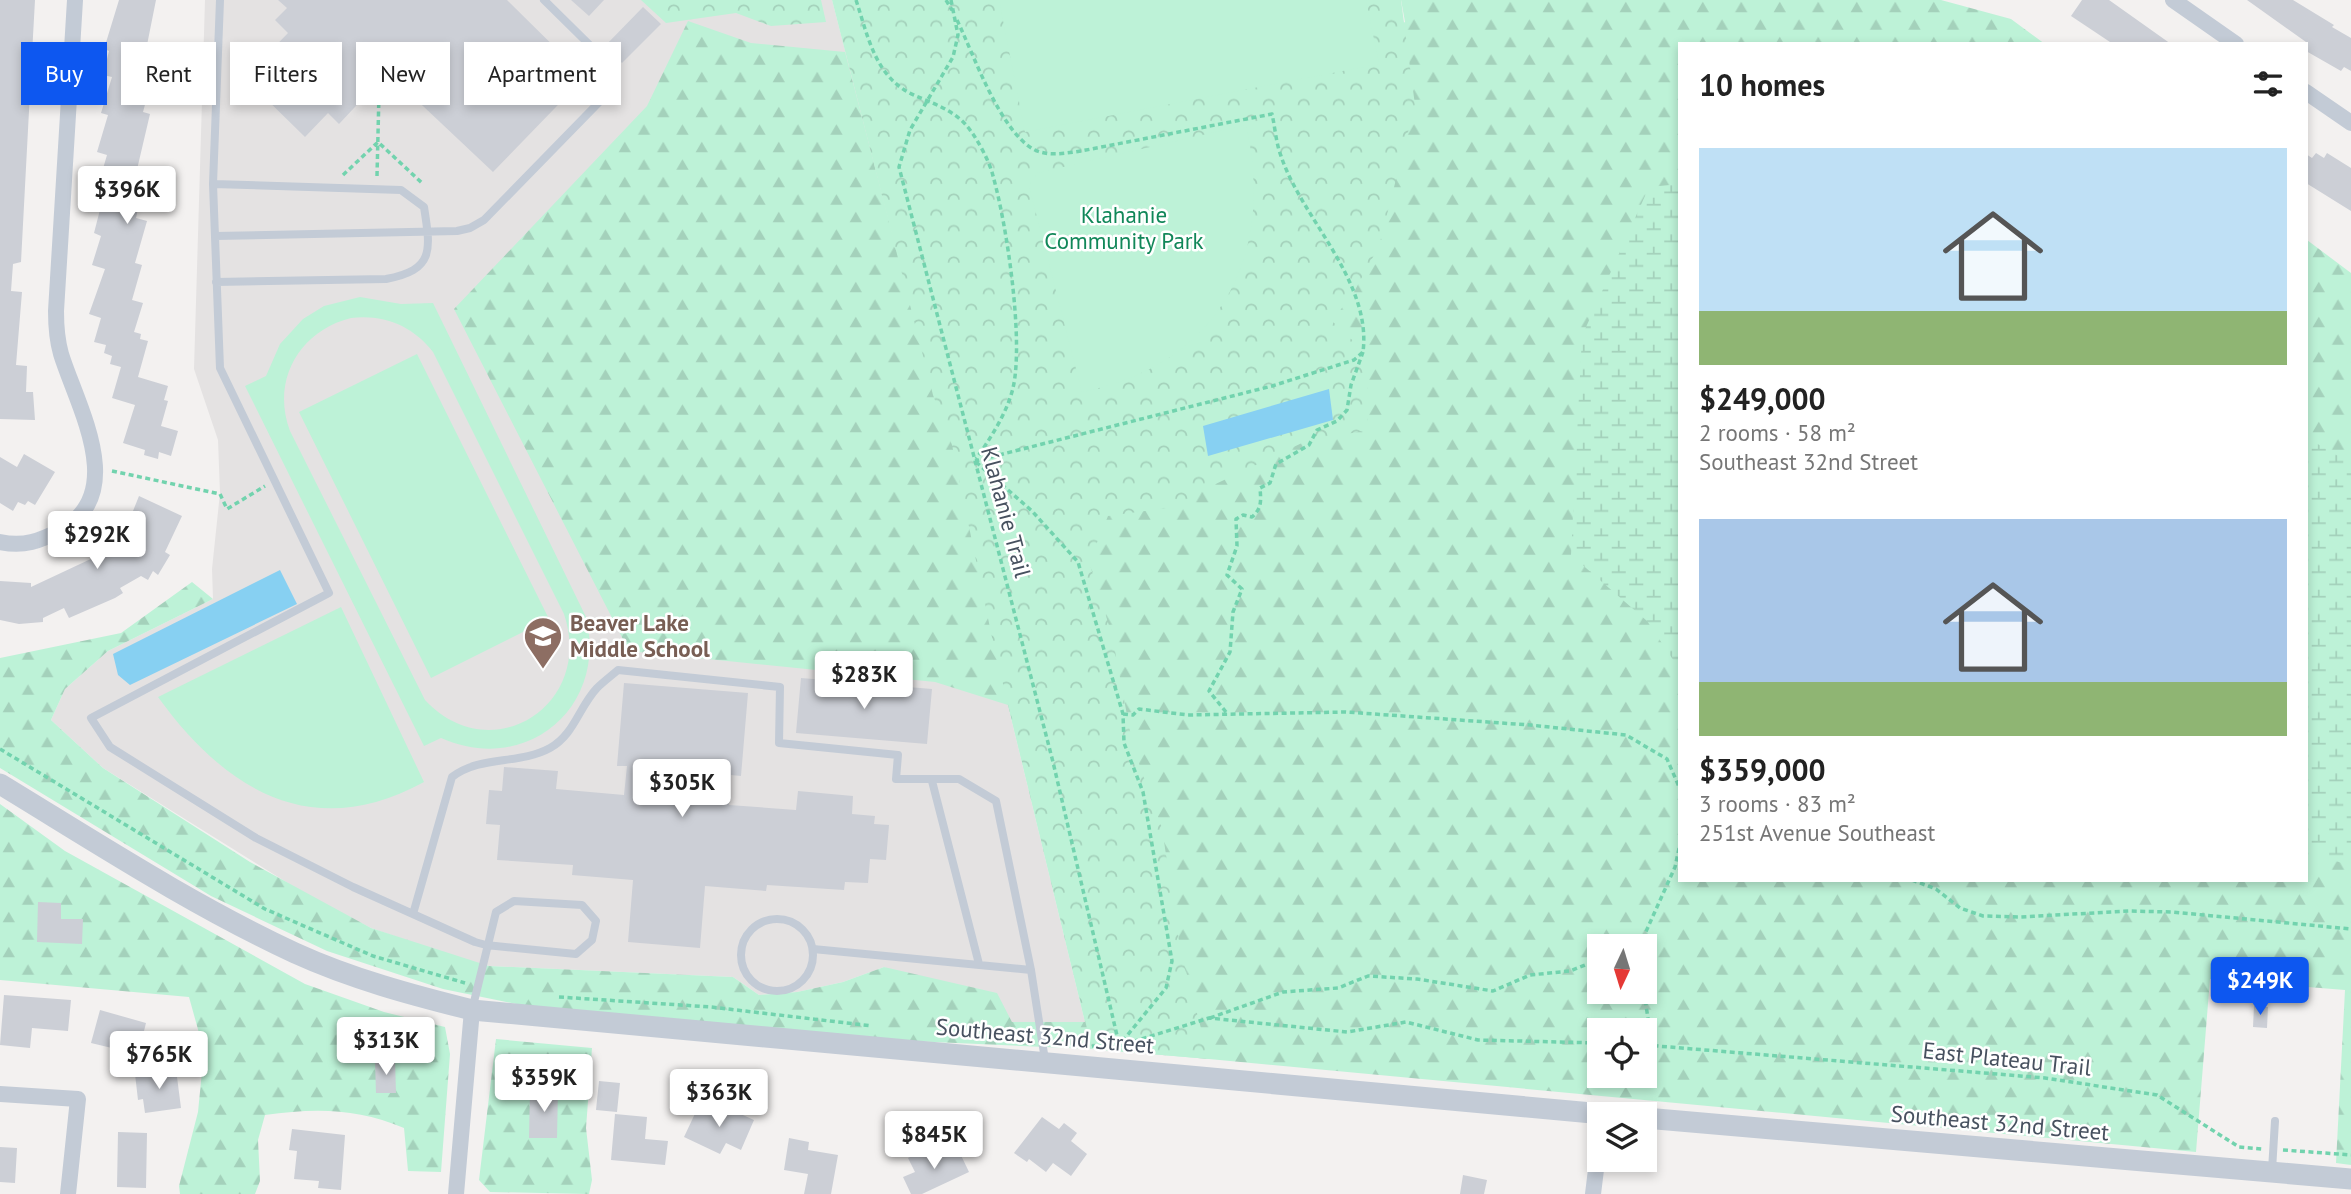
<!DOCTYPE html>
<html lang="en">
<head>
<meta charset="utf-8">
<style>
	:root { --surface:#fff; --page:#f6f6f6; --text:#222; --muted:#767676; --accent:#0d57f0 }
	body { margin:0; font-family:"PT Sans",sans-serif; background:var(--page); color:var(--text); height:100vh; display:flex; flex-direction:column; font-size:26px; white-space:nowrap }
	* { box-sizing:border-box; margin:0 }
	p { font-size:23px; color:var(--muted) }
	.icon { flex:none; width:38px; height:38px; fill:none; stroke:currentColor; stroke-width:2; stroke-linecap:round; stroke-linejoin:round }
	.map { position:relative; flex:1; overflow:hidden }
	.details { position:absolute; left:1678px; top:42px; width:630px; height:840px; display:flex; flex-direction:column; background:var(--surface); border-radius:0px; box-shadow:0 4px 10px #0003 }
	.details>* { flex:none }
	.guide { position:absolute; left:21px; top:42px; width:665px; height:63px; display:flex; gap:14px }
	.needle { width:46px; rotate:184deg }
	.fabs { position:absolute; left:1587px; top:934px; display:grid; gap:14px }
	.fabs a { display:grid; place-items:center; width:70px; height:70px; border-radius:0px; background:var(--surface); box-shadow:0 4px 10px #0003; font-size:35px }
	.price { position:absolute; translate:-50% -60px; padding:0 16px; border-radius:7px; background:#fff; color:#222; font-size:23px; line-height:46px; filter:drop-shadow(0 2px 4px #0008) }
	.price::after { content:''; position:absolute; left:50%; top:42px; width:21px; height:16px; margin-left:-10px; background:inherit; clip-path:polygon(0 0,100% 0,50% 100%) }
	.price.active { background:var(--accent); color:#fff }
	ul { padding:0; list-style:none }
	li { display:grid; align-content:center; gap:14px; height:371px; padding:0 21px }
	li span { display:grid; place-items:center; height:217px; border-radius:0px; color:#555 }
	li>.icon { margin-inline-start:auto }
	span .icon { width:126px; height:126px; fill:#fffc; stroke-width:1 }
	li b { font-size:30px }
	h2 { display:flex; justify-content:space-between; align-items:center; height:84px; padding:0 21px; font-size:30px }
	.tag { padding:0 24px; border-radius:0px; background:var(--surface); box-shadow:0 4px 10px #0003; font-size:24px; line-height:63px }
	.tag.active { background:var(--accent); color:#fff }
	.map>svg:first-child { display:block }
	.education { fill:#e4e2e2 }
	.forest { fill:url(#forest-firs); fill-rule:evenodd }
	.wetland { fill:url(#wetland-marsh) }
	.park { fill:url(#park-crowns) }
	.garden { fill:#bdf2d7; fill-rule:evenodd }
	.water { fill:#87d0f2 }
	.building { fill:#cccfd6 }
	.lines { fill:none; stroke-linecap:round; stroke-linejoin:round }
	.path { stroke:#72d3ae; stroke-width:3.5; stroke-dasharray:5 3.5; stroke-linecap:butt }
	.service { stroke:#c3cbd6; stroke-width:8 }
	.minor { stroke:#c3cbd6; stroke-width:16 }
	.tertiary { stroke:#c3cbd6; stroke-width:21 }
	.labels { text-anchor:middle; stroke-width:5; stroke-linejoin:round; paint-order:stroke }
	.park-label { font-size:23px; fill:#118759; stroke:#fff }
	.street-label { font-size:23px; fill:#47515f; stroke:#fff }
	.education-label { font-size:23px; font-weight:bold; fill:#785e54; stroke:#fff; text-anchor:start }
</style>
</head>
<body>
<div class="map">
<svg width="2351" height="1194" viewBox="0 0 2351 1194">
	<defs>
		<pattern id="forest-firs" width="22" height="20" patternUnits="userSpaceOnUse" patternTransform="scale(1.75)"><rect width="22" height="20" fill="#bdf2d7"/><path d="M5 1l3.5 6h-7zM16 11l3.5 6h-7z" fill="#a4d1bb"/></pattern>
		<pattern id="wetland-marsh" width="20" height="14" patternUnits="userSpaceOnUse" patternTransform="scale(1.75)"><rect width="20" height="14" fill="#bdf2d7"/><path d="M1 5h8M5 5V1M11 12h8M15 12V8" fill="none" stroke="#a4d1bb"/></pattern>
		<pattern id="park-crowns" width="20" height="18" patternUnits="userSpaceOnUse" patternTransform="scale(1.75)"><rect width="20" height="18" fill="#bdf2d7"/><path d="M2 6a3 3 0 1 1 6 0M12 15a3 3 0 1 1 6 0" fill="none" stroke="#a4d1bb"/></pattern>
	</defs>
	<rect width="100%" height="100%" fill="#f3f1f0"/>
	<path class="education" d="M205,0H832L907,290L1085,1022H1012L884,967L843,982L797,992L759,995L733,977L489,966L461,959L371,928L307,895L103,768L51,720L65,689L108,651L213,599L212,569L220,493L218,440L194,369Z"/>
	<path class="forest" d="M1401,0H1941L2011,19L2045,44H1680V880H2306L2307,240L2351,273V1165L2336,1163L2345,990L2210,979L2196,1152L1209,1059L1092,1049L911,1041L541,1009L443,989L327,951L211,896L0,768V658L121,633L192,582L213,599L108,651L65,689L51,720L103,768L250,862L371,928L489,966L733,977L759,995L797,992L843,982L884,967L997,993L1012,1022H1085L1008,705L935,682L629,651L454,309L647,106L688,21L751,43L845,52L907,290L1405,22ZM1600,947H1645V992H1600ZM1600,1031H1645V1076H1600Z
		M0,804L65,851L305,984L384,1012L445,1027L450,1054L441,1172L408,1171L404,1128C357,1108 315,1108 265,1115L258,1140L260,1181L255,1194H180L179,1186L198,1112L204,1051L189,997L0,980Z
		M496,1039L592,1048L586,1128L592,1180L589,1194L490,1192L479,1180Z"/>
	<path class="wetland" d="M1680,184V670L1647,621L1571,555L1582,336L1649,187Z
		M2307,438L2351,463V865L2307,854Z"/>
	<path class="park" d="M641,0H821L826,22L771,26L736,13L666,23Z
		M832,0H1401L1415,105L1379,246L1354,292L1332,321L1367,354L1368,430L1304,442L1203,490L1182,506L1108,516L1089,562L1112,635L1133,747L1162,828L1180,948L1209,1059L1092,1049L994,647L952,445L933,395Z"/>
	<path class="garden" d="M999,0H1366L1379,64L1025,132Z
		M1246,125C1276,256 1219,365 1082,392L1029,186L1037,173Z
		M360,297L401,304L433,303L586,617C608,707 527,776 441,738L424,746L245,386L266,376L280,344L303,319L324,306ZM351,318C384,314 413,326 433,352L564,614C595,705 491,771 425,700L290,431C271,381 299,331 351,318Z
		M417,354L549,619L431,678L299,412Z
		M341,607L424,782C313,843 226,791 158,697Z"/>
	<path class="water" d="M1329,389L1333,420L1208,456L1203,426Z
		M280,570L297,604L130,685L118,675L113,654Z"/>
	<path class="building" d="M0,0H35L32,54H34L33,73H31L21,262L13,264L11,291L22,292L16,365L27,366L26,392H33L35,420L0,419Z
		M119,0H156L143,65L155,68L143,112L150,114L135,178L144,181L136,218L147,221L135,263L142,265L132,300L143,303L134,332L141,334L140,339L148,341L138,377L168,386L164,400L168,401L161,426L178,431L171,456L159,452L158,459L144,455L145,450L123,443L135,405L112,398L121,367L110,364L112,356L104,353L106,345L94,342L101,318L89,314L105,269L92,265L101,236L94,233L102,202L98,201L101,191L97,189L107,155L97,152L108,115L101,113L112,77L103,75L109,51L104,49Z
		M278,0H507L585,77L493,172L389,74V93L369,92L339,124L328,113L305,137L255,88L263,80L252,70L288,33L275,20L287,8Z
		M571,0H604L589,16Z
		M2082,0H2109L2171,44H2113L2071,16Z
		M2247,0H2293L2334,25L2332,27L2351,38V71L2344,67L2341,71L2306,51V42Z
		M643,7L661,24L622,63L605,46Z
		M2316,153L2324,158L2327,153L2351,168V211L2306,183V154L2312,158Z
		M24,454L55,472L35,505L28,501L25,505L18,502L13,511L0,503V457L17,467Z
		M139,496L182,516L165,552L170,555L158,575L153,571L148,580L141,576L120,588L123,593L115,598L69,618L64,608L43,618V622L19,624L0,620V581L31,583V587L95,557L97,560L112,550L129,521Z
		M801,678L932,689L927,744L796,733Z
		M624,683L748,693L741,776L731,775L729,805L796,810L798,791L853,796L852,814L875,816L874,824L889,825L886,860L870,859L868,883L845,882L844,890L767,885L766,891L705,886L700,948L628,942L633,880L572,875L573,865L497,860L500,825L486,824L489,790L502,791L504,767L558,771L556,789L624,795L627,766H617Z
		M38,902L61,903V919H83L82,944L37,942Z
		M4,995L71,1000L68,1031L32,1028L30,1048L0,1045Z
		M2254,1006L2268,1007L2267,1028L2253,1027Z
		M100,1010L146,1023L140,1047L118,1041L116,1049L91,1043Z
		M395,1060L396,1093H376L375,1061Z
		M176,1069L181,1108L145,1113L143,1099L138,1100L135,1074Z
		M599,1081L620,1083L617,1112L596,1110Z
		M530,1090H558L557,1138H529Z
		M700,1103L722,1113L725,1107L754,1120L741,1150L726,1143L720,1154L684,1137Z
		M615,1114L647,1117L645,1139L668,1141L665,1165L611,1160Z
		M1042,1117L1059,1129L1064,1123L1077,1133L1071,1141L1087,1154L1071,1176L1053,1163L1046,1172L1029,1159L1027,1162L1014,1153Z
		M292,1129L345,1135L341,1190L318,1188L319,1181L294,1179L297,1151L289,1150Z
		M118,1132L147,1133L146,1188L117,1187Z
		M789,1138L809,1142L808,1150L838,1155L831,1194H804L808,1174L784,1170Z
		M0,1147L17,1148L15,1183L0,1182Z
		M958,1149L969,1172L922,1194H911L903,1177L915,1172L908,1158L924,1150L930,1162Z
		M1463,1175L1487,1180L1484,1194H1460Z"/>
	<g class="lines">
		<path class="path" d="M856,0C868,36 875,79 916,96C932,103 953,110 966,125C976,136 990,162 993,176C1007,225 1024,341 1013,388C1007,413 990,439 976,459
			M946,0L952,10
			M951,0L958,35L953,57L910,130L899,167L1053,762L1119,1044
			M957,20C974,55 999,129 1033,149C1047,157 1066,153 1081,151L1272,114C1275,127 1276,143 1281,156C1302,219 1372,281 1363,352L1354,360L1272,386L975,461
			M343,175L378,142L422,183
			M377,176L379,93
			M976,462L1032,511L1078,562L1123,714L1124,743L1143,792L1172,961L1166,988L1121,1043
			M112,471L220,494L227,509L265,486
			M1226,712L1209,691L1230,652L1233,612L1242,589L1227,575L1237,546L1236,519L1243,515L1252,517C1262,508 1261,501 1260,488L1270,483L1276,464L1309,445L1317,430L1337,421L1347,410L1351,385L1363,352
			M1123,714L1133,715L1139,709L1188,715L1346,712L1530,725L1626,735L1667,759L1680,789
			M0,749L265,909L373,956L465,983
			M1912,880L1936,889L1960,908L1983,916L2020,917L2129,911L2172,912L2351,929
			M1639,947L1675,867L1680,844
			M1644,992L1652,1045
			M559,997L711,1007L872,1026
			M1210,1018L1283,992L1338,988L1368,976L1417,979L1493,991L1530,975L1570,971L1600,959
			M1645,1045L2045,1078L2157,1095L2239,1147L2262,1149
			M1092,1046L1116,1047L1209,1018L1347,1032L1406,1022L1478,1040L1600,1043
			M2283,1150L2351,1155"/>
		<path class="service" d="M213,184L220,0
			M215,236L457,231L470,228L484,220L610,91L615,79L612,67L544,0
			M216,282L386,279C434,270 431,251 424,207L401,190L213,184L220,368L329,593L91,718L110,747L256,838L353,887L475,942L486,945L576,954L592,940L596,921L582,905L514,901L496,912L472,1010
			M932,781L979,964
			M413,914L452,777C481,755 519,765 550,748C574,735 579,707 597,688C603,682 611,676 618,670L780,687L779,743L898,755L896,779H959L996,801L1031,970L1045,1060
			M741 955a36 36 0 1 1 72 0a36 36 0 1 1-72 0Z
			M813,949L1031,970
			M2272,1170L2275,1121"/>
		<path class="minor" d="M2173,0L2236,44
			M2306,92L2351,123
			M0,542C24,547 40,541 61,530C129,493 77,406 61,354C57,340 56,326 56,311L75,0
			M0,1094L78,1099L68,1194
			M456,1194L472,1010
			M1593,1194L1600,1137"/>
		<path class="tertiary" d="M0,784C97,843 192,905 295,953C352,979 412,995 472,1010L1614,1115
			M1645,1118L2351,1179"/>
	</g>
	<defs>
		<g id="school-pin" transform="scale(2.0125)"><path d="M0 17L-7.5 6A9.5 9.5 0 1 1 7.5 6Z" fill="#8d6e63" stroke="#fff"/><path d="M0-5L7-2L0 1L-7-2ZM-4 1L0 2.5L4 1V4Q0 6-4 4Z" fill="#fff"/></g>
	</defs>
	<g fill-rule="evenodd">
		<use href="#school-pin" x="543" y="636"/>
	</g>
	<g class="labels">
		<g class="park-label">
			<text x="1124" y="223">Klahanie<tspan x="1124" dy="26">Community Park</tspan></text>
		</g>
		<g class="street-label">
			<text transform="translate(1006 512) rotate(75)" y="8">Klahanie Trail</text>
			<text transform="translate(1045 1036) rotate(5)" y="8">Southeast 32nd Street</text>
			<text transform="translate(2007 1059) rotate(6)" y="8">East Plateau Trail</text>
			<text transform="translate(2000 1123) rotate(5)" y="8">Southeast 32nd Street</text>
		</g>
		<g class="education-label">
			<text x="570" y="631">Beaver Lake<tspan x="570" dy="26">Middle School</tspan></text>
		</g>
	</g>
</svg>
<div class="fabs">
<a><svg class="needle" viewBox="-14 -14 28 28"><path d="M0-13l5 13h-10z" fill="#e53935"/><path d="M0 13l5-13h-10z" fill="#767676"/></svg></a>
<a><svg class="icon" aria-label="locate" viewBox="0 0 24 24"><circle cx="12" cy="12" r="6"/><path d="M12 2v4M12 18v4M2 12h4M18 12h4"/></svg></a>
<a><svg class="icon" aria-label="layers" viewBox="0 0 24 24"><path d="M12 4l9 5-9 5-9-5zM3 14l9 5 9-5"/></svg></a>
</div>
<b class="price" style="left:127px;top:226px">$396K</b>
<b class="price" style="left:97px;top:571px">$292K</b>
<b class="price" style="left:864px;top:711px">$283K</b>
<b class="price" style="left:682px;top:819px">$305K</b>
<b class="price active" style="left:2260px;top:1017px">$249K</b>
<b class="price" style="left:386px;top:1077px">$313K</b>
<b class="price" style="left:159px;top:1091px">$765K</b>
<b class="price" style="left:544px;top:1114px">$359K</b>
<b class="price" style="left:719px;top:1129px">$363K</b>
<b class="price" style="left:934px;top:1171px">$845K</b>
<div class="guide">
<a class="tag active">Buy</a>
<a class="tag">Rent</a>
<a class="tag">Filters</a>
<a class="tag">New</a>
<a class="tag">Apartment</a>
</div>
<section class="details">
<h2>10 homes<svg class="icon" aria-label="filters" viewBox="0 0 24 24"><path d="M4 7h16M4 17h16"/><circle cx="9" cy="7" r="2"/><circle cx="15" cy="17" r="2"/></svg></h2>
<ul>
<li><span style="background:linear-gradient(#bfe0f5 75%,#8fb573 0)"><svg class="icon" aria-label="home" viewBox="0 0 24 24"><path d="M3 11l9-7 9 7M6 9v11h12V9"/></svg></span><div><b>$249,000</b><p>2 rooms · 58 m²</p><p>Southeast 32nd Street</p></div></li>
<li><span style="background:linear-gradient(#a9c7e8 75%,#8fb573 0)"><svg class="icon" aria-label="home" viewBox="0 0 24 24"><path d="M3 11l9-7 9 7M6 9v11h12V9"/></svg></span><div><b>$359,000</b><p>3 rooms · 83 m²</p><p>251st Avenue Southeast</p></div></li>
</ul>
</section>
</div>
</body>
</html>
